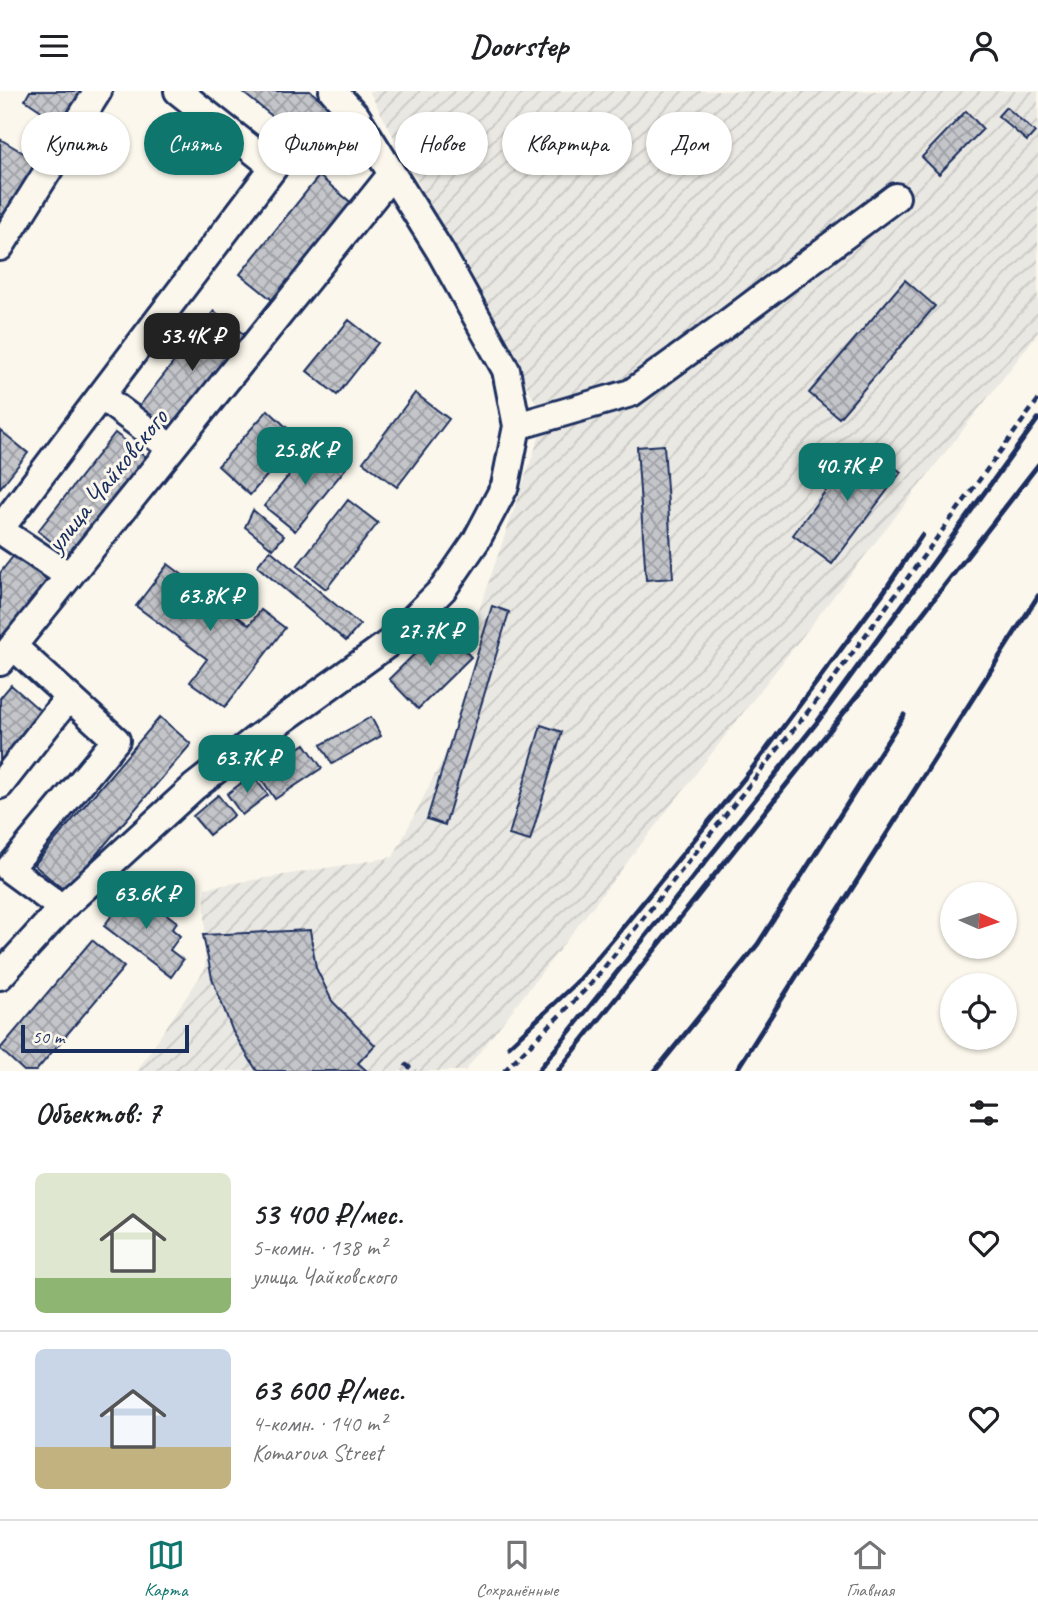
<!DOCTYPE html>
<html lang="ru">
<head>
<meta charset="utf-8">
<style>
	:root { --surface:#fff; --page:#f2f2f2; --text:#202124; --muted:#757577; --line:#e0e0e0; --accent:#0f766e }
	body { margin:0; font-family:Caveat,sans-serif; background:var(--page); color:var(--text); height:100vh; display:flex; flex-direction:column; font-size:26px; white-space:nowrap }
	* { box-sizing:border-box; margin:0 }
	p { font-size:23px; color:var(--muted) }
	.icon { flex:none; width:38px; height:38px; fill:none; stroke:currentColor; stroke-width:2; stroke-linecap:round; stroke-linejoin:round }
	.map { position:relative; height:980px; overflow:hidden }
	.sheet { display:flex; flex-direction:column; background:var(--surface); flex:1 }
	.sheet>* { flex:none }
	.top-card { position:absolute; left:21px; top:21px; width:998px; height:63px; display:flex; gap:14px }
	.needle { width:46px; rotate:93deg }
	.buttons { position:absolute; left:940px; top:791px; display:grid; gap:14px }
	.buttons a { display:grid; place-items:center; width:77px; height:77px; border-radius:50%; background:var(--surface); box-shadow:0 2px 5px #0004; font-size:35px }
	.scale { position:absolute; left:21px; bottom:18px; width:168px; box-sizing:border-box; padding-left:7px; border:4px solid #1b2f5e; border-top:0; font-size:19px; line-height:24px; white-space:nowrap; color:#1b2f5e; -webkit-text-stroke:5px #fbf7ec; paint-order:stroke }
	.price { position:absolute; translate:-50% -60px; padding:0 16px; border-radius:14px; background:var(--accent); color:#fff; font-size:23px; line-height:46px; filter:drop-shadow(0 2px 4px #0008) }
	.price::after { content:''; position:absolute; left:50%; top:42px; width:21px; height:16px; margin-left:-10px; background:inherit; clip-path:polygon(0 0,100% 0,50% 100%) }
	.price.active { background:#222; color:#fff }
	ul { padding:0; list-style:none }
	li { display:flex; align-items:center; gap:21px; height:175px; padding:0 35px }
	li+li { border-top:2px solid var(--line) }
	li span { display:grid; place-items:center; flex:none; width:196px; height:140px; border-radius:10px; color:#555 }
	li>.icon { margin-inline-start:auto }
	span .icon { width:84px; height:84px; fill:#fffc; stroke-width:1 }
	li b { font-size:30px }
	h2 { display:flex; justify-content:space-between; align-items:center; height:84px; padding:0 35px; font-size:30px }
	.pill { padding:0 24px; border-radius:32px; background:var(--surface); box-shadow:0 2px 5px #0004; font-size:24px; line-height:63px }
	.pill.active { background:var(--accent); color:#fff }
	header { display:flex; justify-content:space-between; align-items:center; height:91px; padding:0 35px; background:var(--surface); font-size:32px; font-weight:700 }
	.tabs { display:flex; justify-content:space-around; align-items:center; height:98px; border-top:2px solid var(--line); background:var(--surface); font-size:19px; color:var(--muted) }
	.tabs a { display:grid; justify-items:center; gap:4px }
	.tabs .active { color:var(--accent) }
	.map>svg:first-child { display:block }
	.industrial { fill:url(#industrial-furrows) }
	.building { fill:url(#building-cross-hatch); stroke:#1b2f5e; stroke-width:2 }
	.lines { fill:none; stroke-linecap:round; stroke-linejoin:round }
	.minor-casing { stroke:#1b2f5e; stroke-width:32 }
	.path { stroke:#1b2f5e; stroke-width:4.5; stroke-dasharray:7 5; stroke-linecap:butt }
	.minor { stroke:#fbf7ec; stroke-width:26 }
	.rail { stroke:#1b2f5e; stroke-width:5 }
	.labels { text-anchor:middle; stroke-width:6; stroke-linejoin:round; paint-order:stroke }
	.street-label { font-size:28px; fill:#1b2f5e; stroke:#fbf7ec }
</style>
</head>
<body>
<header><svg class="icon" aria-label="menu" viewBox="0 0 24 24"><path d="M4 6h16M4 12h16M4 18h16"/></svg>Doorstep<svg class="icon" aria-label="person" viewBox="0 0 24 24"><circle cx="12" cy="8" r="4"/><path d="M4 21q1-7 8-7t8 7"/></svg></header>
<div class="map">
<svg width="1038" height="980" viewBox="0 0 1038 980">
	<defs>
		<pattern id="industrial-furrows" width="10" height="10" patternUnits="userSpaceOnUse" patternTransform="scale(1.75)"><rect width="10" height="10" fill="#eae8e2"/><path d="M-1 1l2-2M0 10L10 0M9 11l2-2" fill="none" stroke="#c8c7c4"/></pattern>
		<pattern id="building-cross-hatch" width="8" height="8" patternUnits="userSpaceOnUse" patternTransform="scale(1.75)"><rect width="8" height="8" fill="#c3c5c9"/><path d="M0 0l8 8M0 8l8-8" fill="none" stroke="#9ea0a6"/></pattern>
	</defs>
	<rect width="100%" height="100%" fill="#fbf7ec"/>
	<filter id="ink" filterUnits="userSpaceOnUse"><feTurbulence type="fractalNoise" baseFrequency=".0143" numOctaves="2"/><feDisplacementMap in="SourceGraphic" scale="14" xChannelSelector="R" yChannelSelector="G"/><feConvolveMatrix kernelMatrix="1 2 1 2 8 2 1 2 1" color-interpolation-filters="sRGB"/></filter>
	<g filter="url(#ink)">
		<path class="industrial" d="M369,0H1038V242L465,980H137L205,878V797L393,766L465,625L491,544L473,536L545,329Z"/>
		<path class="building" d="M30,0H83L61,33L25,9Z
			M241,0H310L352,34L324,67Z
			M1006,16L1035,41L1027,50L998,25Z
			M966,20L983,38L939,83L922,66Z
			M0,48L37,70L0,131Z
			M319,85L354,114L276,212L240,183Z
			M905,189L935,215L839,327L809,302Z
			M214,220L247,246L171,344L137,318Z
			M349,229L378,252L337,304L307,280Z
			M415,302L449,328L397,396L363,371Z
			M268,319L299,348L250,404L218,375Z
			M0,339L28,362L0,397Z
			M115,342L150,369L72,467L38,440Z
			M315,352L346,377L295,440L264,415Z
			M861,352L901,381L832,473L793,444Z
			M664,354L673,487L646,489L637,356Z
			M348,409L378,432L326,498L297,475Z
			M253,419L284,445L273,458L245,436Z
			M270,459L360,534L346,550L257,475Z
			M15,463L51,493L0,554V482Z
			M168,473L249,534L261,519L285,537L225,616L190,591L207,568L136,515Z
			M492,515L509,521L445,734L427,728Z
			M442,536L471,566L418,618L389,588Z
			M11,594L44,623L0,673V607Z
			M160,626L191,653L65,800L34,774Z
			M371,626L381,645L332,673L321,654Z
			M541,634L562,641L530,750L509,744Z
			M305,653L322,677L275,708L259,684Z
			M252,684L268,704L242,724L227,703Z
			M218,704L234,724L209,744L193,725Z
			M132,797L177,831L172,838L180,845L170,859L183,869L171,886L104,835Z
			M310,839L316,877L332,910L375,954L358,972L367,980H257L233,941L212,887L203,844Z
			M92,849L124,876L36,980H24L0,958Z"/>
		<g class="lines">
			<g class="minor-casing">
				<path id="minor" d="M0,156L98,0
					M101,305L171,357
					M517,335L631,302L725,234L896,106
					M0,438L274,76L178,0
					M0,439L69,485
					M13,555L69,606
					M0,571L392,83
					M0,694L69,606L116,649L9,778L62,817
					M0,885L62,817L194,696L253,650L389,552L443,498L476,450L505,395L517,335L506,279L440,160L356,25L333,0"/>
			</g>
			<path class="path" d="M405,973L415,980
				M504,980L591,893L829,594L1038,309"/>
			<use href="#minor" class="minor"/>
			<path class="rail" d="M509,955L575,893L614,847L751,679L883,502L922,444
				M538,980L818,630L1038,328
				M558,980L913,535L1038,374
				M655,980L758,853L904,624
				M736,980L1038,505"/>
		</g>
	</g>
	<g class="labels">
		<g class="street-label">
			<text transform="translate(106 389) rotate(-51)" y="10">улица Чайковского</text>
		</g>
	</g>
</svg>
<div class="buttons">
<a><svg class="needle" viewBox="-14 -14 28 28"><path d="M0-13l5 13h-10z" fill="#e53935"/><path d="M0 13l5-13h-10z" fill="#757577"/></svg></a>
<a><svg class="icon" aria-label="locate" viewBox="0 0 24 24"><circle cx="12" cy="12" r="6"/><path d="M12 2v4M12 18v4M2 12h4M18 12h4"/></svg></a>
</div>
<div class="scale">50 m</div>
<b class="price active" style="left:192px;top:282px">53.4K ₽</b>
<b class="price" style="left:305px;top:396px">25.8K ₽</b>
<b class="price" style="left:847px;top:412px">40.7K ₽</b>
<b class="price" style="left:210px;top:542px">63.8K ₽</b>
<b class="price" style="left:430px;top:577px">27.7K ₽</b>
<b class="price" style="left:247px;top:704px">63.7K ₽</b>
<b class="price" style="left:146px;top:840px">63.6K ₽</b>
<div class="top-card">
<a class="pill">Купить</a>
<a class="pill active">Снять</a>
<a class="pill">Фильтры</a>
<a class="pill">Новое</a>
<a class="pill">Квартира</a>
<a class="pill">Дом</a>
</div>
</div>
<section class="sheet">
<h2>Объектов: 7<svg class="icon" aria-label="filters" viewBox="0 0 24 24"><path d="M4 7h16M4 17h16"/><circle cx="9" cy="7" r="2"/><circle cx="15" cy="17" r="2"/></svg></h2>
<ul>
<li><span style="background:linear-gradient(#dfe7d0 75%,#8fb573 0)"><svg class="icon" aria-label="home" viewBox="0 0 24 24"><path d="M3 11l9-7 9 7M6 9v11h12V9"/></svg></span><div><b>53 400 ₽/мес.</b><p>5-комн. · 138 m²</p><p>улица Чайковского</p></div><svg class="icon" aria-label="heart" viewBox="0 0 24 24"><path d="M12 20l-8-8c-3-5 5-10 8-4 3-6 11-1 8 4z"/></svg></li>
<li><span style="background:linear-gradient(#c9d6e8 70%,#c2b280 0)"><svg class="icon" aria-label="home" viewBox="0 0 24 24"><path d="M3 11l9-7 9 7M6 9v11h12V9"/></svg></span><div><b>63 600 ₽/мес.</b><p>4-комн. · 140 m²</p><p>Komarova Street</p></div><svg class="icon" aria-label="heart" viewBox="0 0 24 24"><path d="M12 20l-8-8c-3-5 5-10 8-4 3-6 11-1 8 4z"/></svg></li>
</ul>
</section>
<nav class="tabs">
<a class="active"><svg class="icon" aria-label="map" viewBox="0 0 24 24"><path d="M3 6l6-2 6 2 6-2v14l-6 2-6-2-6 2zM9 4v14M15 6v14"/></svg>Карта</a>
<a><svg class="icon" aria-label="saved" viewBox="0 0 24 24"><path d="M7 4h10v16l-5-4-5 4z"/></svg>Сохранённые</a>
<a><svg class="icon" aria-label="home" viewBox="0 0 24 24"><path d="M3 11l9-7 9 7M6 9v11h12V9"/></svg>Главная</a>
</nav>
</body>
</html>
